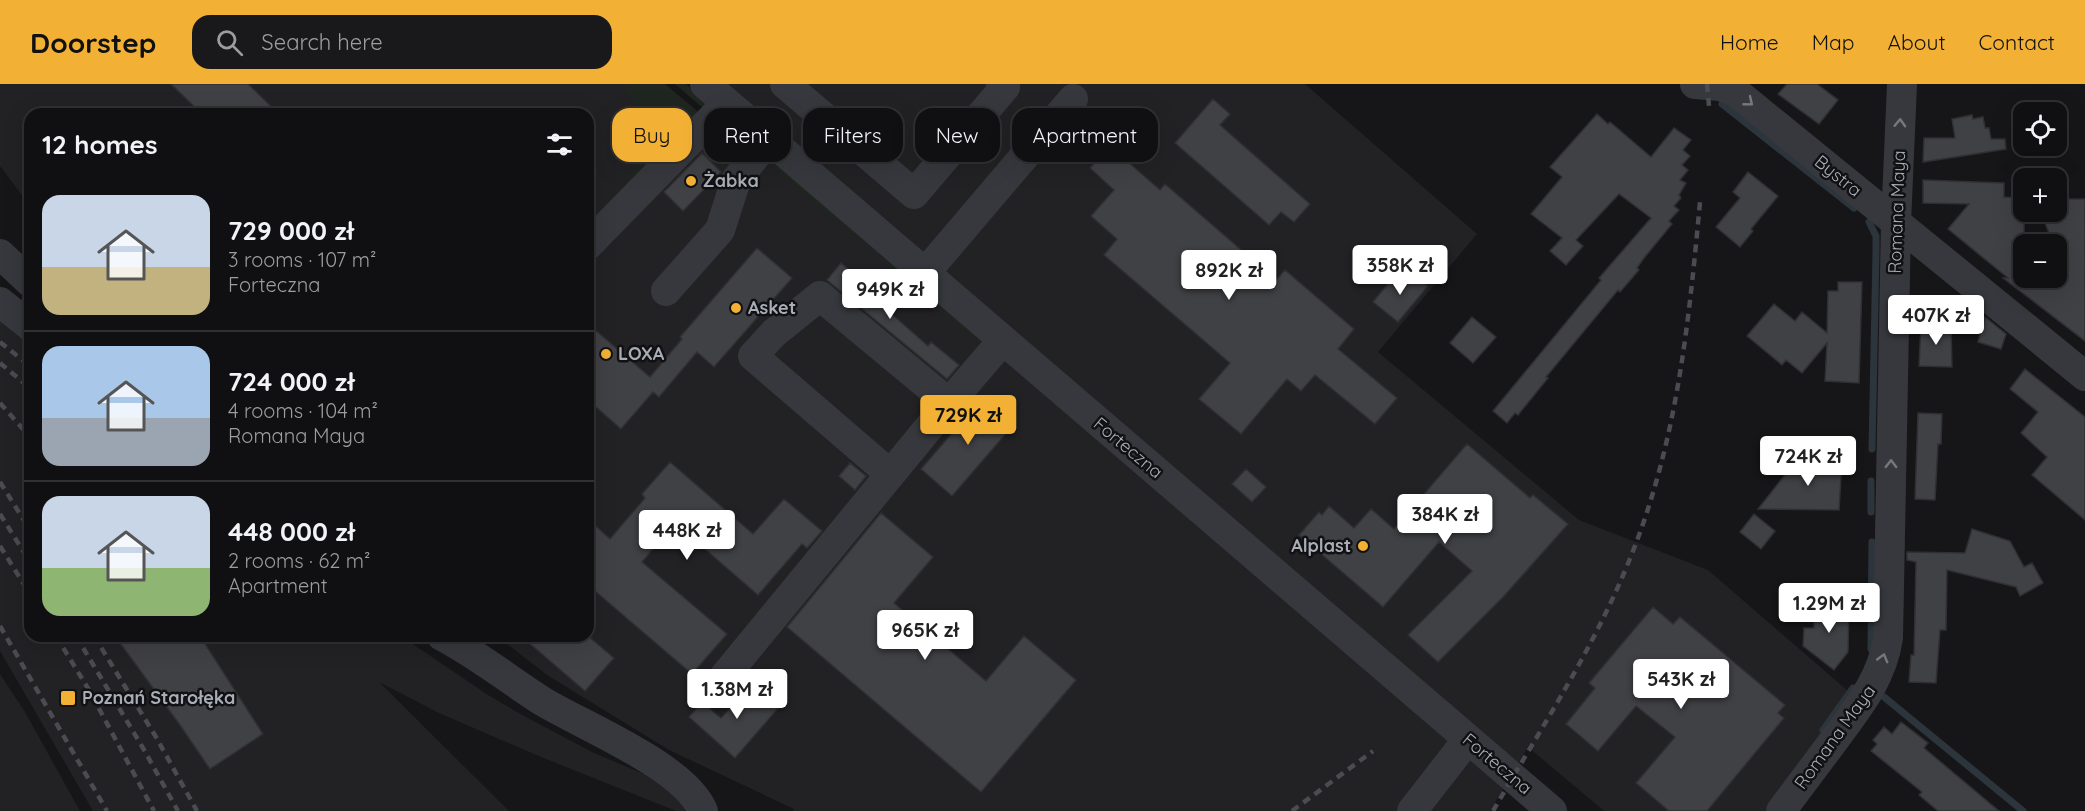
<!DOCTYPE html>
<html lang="en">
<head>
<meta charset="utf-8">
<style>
	:root { --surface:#101012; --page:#19191b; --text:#f1f3f6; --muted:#9c9d9f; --line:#303032; --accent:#f2b134 }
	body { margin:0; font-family:Quicksand,sans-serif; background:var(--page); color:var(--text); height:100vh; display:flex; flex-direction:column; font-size:22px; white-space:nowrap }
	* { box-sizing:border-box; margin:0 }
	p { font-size:20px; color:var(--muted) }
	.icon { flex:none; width:33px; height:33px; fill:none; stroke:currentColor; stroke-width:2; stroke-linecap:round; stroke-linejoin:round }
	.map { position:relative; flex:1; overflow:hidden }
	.drawer { position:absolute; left:24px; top:24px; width:570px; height:534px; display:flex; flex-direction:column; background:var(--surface); border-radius:18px; box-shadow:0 6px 24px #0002,0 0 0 2px var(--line) }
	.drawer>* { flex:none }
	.banner { position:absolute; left:612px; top:24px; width:570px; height:54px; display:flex; gap:12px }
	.fabs { position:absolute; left:2013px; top:18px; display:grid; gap:12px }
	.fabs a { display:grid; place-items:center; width:54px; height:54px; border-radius:12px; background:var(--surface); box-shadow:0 6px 24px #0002,0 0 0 2px var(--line); font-size:30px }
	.price { position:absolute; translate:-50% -51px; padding:0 14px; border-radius:6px; background:#fff; color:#222; font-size:20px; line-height:39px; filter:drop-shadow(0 2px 3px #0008) }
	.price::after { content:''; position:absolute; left:50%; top:36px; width:18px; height:14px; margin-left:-9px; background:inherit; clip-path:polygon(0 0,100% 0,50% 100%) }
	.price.current { background:var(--accent); color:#111 }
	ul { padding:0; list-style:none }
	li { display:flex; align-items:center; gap:18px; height:150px; padding:0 18px }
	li+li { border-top:2px solid var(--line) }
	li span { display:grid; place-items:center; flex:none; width:168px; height:120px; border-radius:18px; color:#555 }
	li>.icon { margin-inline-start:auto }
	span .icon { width:72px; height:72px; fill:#fffc; stroke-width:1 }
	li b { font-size:26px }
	h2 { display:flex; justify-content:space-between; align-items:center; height:72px; padding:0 18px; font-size:26px }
	.tag { padding:0 21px; border-radius:18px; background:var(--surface); box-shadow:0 6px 24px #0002,0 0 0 2px var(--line); font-size:21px; line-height:54px }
	.tag.current { background:var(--accent); color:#111 }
	header { display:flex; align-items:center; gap:36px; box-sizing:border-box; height:84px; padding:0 30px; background:var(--accent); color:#111 }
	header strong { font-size:28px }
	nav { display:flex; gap:33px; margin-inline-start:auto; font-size:21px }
	.search { width:420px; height:54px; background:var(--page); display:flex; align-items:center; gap:15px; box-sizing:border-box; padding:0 21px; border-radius:18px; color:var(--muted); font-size:22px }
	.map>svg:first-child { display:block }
	.built { fill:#222225 }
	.green { fill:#1e261f }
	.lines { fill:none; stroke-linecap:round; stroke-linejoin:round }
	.stream { stroke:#2c353c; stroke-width:7 }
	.building { fill:#404145; stroke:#303034; stroke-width:1.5 }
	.minor { stroke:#37383d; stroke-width:30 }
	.rail { stroke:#4a4c52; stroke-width:4.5; stroke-dasharray:8 6; stroke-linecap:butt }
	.oneway { stroke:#757881 }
	.poi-dot { fill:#f2b134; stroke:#111113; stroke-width:2 }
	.labels { text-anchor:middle; stroke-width:5; stroke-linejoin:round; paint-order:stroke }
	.street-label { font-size:18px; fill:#a8adb8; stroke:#111113 }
	.poi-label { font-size:18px; font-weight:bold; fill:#a8adb8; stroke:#111113; text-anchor:start }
</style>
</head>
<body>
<header>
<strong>Doorstep</strong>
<div class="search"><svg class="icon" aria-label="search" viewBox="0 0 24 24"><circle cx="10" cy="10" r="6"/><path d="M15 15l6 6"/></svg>Search here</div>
<nav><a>Home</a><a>Map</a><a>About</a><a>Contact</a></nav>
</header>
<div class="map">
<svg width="2085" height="727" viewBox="0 0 2085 727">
	<rect width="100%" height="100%" fill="#161618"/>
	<path class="built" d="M0,0H636L689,46L726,0H1305L1477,150L1378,268L1579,436L1708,486L1856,614L1765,727H1604L1528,663L1490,727H793L794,725L669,666L547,591L497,552H588V30H30V122L0,82Z
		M0,227L30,252V552H401L488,611L524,632L594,669L682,706L688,727H676L541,673L439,629L379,598L509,727H93L0,567Z
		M0,590L25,628L80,727H0Z"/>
	<path class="green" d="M624,0H665L703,32L617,111C647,75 649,39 624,0Z
		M675,0H686L705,17V26Z
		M772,75L857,146L853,151L768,78Z
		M892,177L980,251V259L888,181Z"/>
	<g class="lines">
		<path class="stream" d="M1722,20L1854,124
			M1869,138L1876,152V168L1872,365
			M1871,397V428
			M1871,565L1872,458
			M1884,613L2023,727
			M1823,646L1853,604"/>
	</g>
	<path class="building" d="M171,0H248L279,30H202Z
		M1787,0H1817L1838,16L1819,40L1778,10Z
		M1213,15L1230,30L1220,41L1310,120L1294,138L1281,128L1269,141L1175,59Z
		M1597,30L1608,40L1610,38L1651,73L1674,44L1691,56L1683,66L1690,72L1682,81L1688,86L1680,96L1686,99L1679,111L1681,114L1674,122L1679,126L1669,137L1672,140L1644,174L1637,184L1639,186L1620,208L1618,206L1546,293L1548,294L1518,331L1515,329L1507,339L1493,327L1601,196L1599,194L1651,134L1619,110L1576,156L1583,162L1566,181L1550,167L1562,154L1531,130L1562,93L1550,83Z
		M1972,31L1973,35L1983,33L1985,44H1989L1991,55H2005L2006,65L1923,78L1924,54H1955L1952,35Z
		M1110,62L1160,106L1165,100L1276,196L1285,186L1354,245L1338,265L1397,314L1375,340L1315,291L1301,307L1287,295L1241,350L1199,315L1230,279L1104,171L1117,155L1091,132L1114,106L1090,84Z
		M702,69L721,88L683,127L664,108Z
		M1748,88L1778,112L1751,145L1753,147L1740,163L1716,143L1740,114L1733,108Z
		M1923,96L2004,99V113L2022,114V119H2024V194H2065L2056,170V160H2053L2041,128H2056V115H2085V257L2003,194H2008L1948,145L1969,120L1923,119Z
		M757,164L792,194L714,283L697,268L659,313L653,308L621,345L588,316V240L650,293L682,255L680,253Z
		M841,179L874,207L870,211L928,262L931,258L959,281L947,295L827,196Z
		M1413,190L1428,202L1398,238L1373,218L1394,192L1404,201Z
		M1838,198H1862L1859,299L1825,297L1827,259L1802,289L1786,276L1782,281L1747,252L1774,220L1795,237L1802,228L1827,249L1828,207H1838Z
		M1472,233L1496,253L1473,279L1450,259Z
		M1985,233L2006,250L2001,265L1978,258Z
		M1921,241H1951L1952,283L1919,282Z
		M2025,285L2085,333V436L2032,391L2047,373L2021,349L2038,328L2010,305Z
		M985,311L1016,338L952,412L921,385Z
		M1918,329L1942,330L1941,360H1938L1935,416L1915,415Z
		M1467,360L1530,414L1533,411L1568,440L1504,512L1438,578L1408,551L1472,487L1439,458L1383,523L1299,451L1319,428L1322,431L1329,422L1354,444L1371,425L1394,445Z
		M1796,377H1842L1839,426L1758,425Z
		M670,378L753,450L784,415L822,447L807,464L802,460L758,511L675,439L642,478L727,550L692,590L588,501V435L610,455L645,414L642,410Z
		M850,379L866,392L855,406L839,392Z
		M1246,385L1266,403L1252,418L1232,400Z
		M881,429L933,473L894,519L986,597L1024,552L1076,596L981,708L787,543Z
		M1754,430L1775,447L1761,465L1740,448Z
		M1972,445L2010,457L2024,483L2032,479L2043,499L2020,512L2016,503L1947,486L1946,546H1940L1936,599L1909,598L1911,571H1914L1916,478L1907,476V468L1965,469Z
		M1814,521L1849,522L1848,568L1834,586L1803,562L1804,544H1814Z
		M1653,523L1673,540L1680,533L1785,621L1778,629L1784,634L1707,727H1669L1636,699L1675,653L1636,622L1598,667L1566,640L1595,604L1589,599Z
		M115,552H200L263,650L210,685L180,641Z
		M521,552H588L614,574L585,607Z
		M754,598L780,622L735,674L689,633L702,618L721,634Z
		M1901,638L1928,659L1924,664L1999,727H1938L1919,711L1922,708L1871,667L1877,660L1873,656L1884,643L1892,650Z"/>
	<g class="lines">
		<path class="minor" d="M705,0L1552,727
			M785,0L914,110L1005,3L1001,0
			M1695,0L1720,2L1737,9L2085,292
			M588,161L727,19
			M0,170L30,198
			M925,189L1073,15
			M666,207L720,146L736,96L769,55
			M0,218L30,242
			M890,390L753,272L774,249L820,212L949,319
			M442,552C478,571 508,595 542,617C585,643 684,682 703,727
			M719,599L949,319L1003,256
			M1412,727L1468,655
			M1781,727C1798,704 1815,682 1832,659C1856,626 1882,596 1888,554L1896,139L1902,0"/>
		<path class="rail" d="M1707,0L1709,22
			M0,258L30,282
			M0,279L30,304
			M0,319L30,353
			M0,398L30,446
			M0,430L30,478
			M0,462L30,510
			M0,542L107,727
			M56,552L89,606L154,727
			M76,552L143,664L178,727
			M94,552L156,653L197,727
			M1292,727L1373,667
			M1493,727C1538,649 1589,572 1624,489C1676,368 1688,247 1700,118"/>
	</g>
	<defs><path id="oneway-chevron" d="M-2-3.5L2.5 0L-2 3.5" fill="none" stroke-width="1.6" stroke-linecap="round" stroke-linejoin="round" transform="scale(1.5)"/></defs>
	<g class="oneway">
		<use href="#oneway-chevron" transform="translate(1749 18) rotate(39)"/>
		<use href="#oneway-chevron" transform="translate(1900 39) rotate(-88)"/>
		<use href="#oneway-chevron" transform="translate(1891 380) rotate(-89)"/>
		<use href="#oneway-chevron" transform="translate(1883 574) rotate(-75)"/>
	</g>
	<g class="poi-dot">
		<circle cx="691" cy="97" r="6"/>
		<circle cx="736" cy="224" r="6"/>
		<circle cx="606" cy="270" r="6"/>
		<circle cx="1363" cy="462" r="6"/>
		<rect x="60" y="606" width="16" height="16" rx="3"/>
	</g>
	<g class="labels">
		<g class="street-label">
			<text transform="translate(1838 92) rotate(39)" y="6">Bystra</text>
			<text transform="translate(1897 128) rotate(-88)" y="6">Romana Maya</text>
			<text transform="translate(1128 364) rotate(40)" y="6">Forteczna</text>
			<text transform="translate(1835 653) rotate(-54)" y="6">Romana Maya</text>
			<text transform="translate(1497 680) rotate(40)" y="6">Forteczna</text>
		</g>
		<g class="poi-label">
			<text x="703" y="103">Żabka</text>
			<text x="748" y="230">Asket</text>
			<text x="618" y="276">LOXA</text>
			<text x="1351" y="468" text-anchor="end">Alplast</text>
			<text x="82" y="620">Poznań Starołęka</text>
		</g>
	</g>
</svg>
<div class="fabs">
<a><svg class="icon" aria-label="locate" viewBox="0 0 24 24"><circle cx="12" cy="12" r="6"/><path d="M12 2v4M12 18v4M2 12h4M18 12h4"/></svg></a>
<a>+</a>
<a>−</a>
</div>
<b class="price" style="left:1400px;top:212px">358K zł</b>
<b class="price" style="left:1229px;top:217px">892K zł</b>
<b class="price" style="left:890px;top:236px">949K zł</b>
<b class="price" style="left:1936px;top:262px">407K zł</b>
<b class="price current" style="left:968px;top:362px">729K zł</b>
<b class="price" style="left:1808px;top:403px">724K zł</b>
<b class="price" style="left:1445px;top:461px">384K zł</b>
<b class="price" style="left:687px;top:477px">448K zł</b>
<b class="price" style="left:1829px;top:550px">1.29M zł</b>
<b class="price" style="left:925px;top:577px">965K zł</b>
<b class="price" style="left:1681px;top:626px">543K zł</b>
<b class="price" style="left:737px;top:636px">1.38M zł</b>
<div class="banner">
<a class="tag current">Buy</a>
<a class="tag">Rent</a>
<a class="tag">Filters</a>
<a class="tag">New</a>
<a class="tag">Apartment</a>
</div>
<section class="drawer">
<h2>12 homes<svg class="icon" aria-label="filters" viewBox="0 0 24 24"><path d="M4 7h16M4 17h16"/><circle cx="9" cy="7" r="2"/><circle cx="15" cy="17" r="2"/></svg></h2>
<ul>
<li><span style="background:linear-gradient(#c9d6e8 60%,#c2b280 0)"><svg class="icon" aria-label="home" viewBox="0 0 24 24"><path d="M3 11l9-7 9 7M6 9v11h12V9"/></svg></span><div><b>729 000 zł</b><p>3 rooms · 107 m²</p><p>Forteczna</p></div></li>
<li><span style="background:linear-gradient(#a9c7e8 60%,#9aa5b1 0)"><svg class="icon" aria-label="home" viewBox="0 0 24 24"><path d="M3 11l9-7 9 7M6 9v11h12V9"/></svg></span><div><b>724 000 zł</b><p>4 rooms · 104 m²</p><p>Romana Maya</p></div></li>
<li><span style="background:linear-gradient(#c9d6e8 60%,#8fb573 0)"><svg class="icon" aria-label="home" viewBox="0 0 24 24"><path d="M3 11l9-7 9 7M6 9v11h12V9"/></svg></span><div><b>448 000 zł</b><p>2 rooms · 62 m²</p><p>Apartment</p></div></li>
</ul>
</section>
</div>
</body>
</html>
